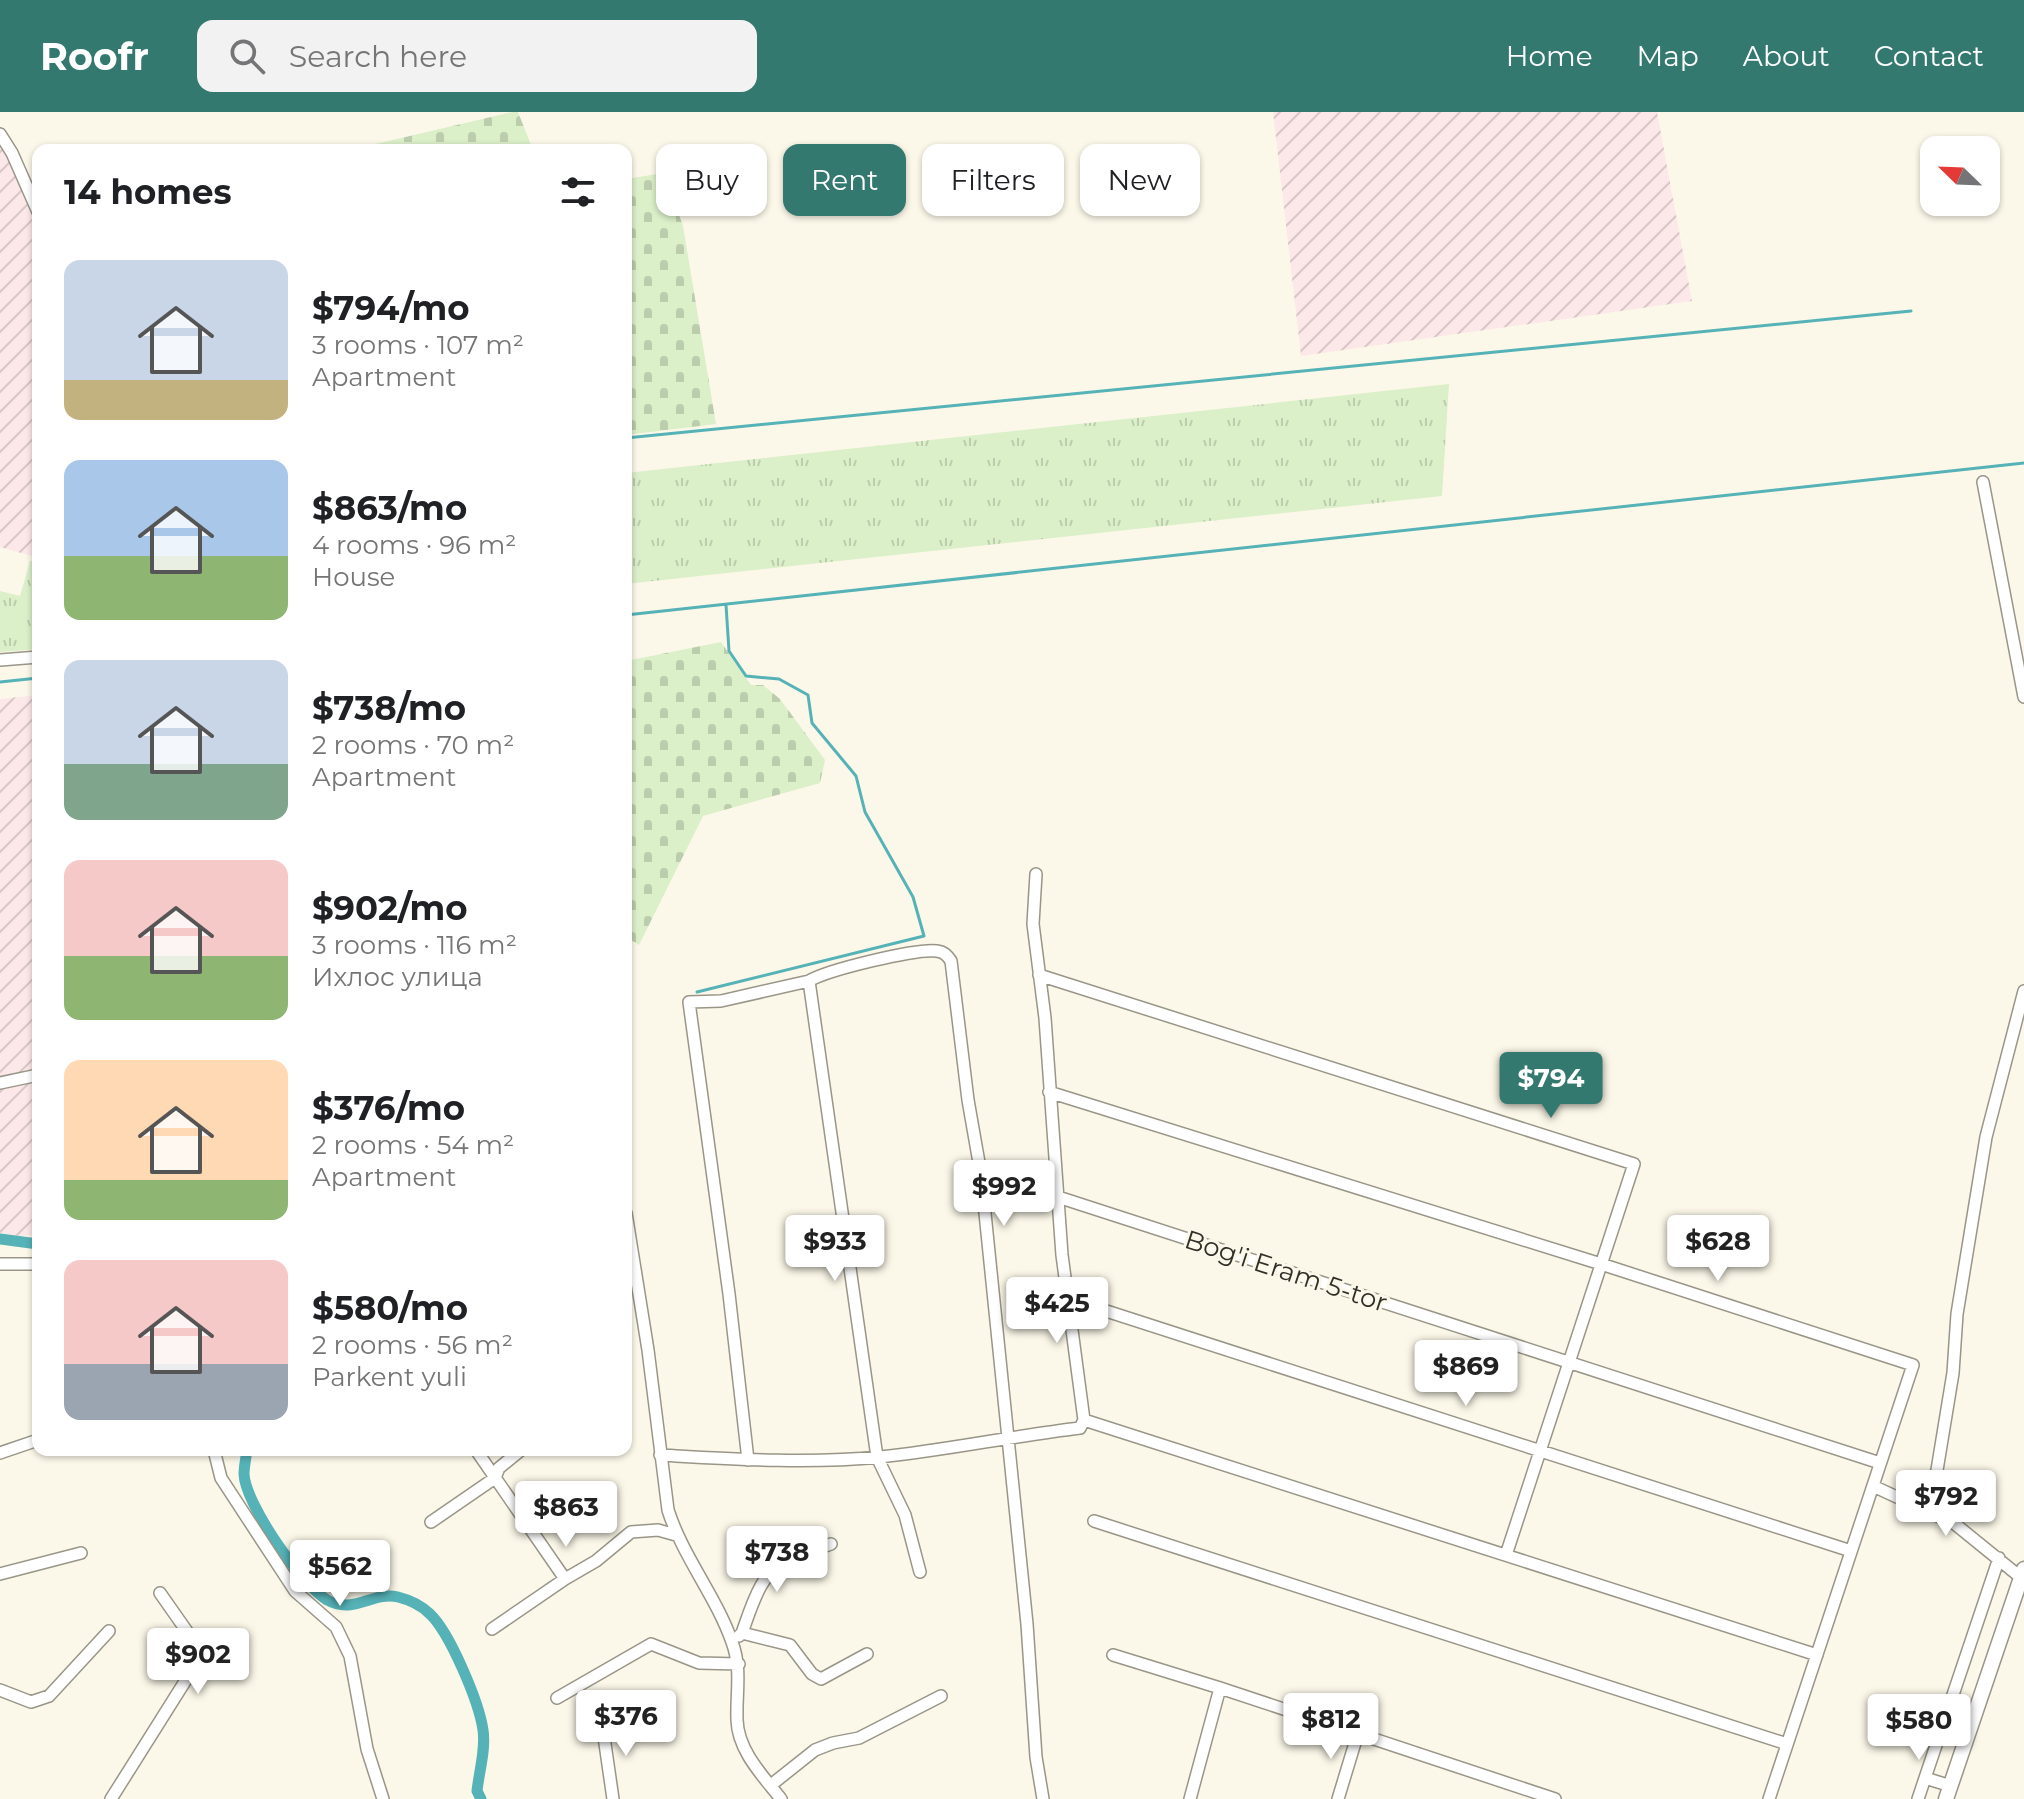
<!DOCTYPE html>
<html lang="en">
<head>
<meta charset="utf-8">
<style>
	:root { --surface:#fff; --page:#f2f2f2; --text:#202124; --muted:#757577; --accent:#34796f }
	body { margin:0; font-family:Montserrat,sans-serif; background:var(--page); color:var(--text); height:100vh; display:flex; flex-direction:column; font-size:30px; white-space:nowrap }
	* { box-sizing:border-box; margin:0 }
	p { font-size:26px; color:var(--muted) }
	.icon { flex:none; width:44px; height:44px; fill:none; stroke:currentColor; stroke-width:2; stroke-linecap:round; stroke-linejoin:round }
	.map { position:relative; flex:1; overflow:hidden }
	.sheet { position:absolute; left:32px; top:32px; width:600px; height:1312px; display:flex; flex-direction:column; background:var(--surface); border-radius:16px; box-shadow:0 2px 6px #0004 }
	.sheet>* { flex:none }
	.top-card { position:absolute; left:656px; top:32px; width:760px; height:72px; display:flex; gap:16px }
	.needle { width:52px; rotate:293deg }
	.buttons { position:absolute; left:1920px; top:24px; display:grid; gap:16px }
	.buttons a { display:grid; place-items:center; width:80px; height:80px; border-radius:16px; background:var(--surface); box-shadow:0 2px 6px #0004; font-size:40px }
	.price { position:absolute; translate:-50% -68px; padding:0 18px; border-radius:8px; background:#fff; color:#222; font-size:26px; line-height:52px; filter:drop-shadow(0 2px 4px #0008) }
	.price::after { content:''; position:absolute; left:50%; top:48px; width:24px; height:18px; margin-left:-12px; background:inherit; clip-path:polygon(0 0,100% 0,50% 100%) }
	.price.selected { background:var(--accent); color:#fff }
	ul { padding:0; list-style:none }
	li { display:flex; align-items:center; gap:24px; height:200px; padding:0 32px }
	li span { display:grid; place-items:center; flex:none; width:224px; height:160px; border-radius:16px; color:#555 }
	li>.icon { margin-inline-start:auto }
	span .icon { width:96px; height:96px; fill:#fffc; stroke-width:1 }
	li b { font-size:34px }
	h2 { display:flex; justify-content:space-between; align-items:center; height:96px; padding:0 32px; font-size:34px }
	.tag { padding:0 28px; border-radius:16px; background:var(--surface); box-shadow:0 2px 6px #0004; font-size:28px; line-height:72px }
	.tag.selected { background:var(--accent); color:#fff }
	header { display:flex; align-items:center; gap:48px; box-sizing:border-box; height:112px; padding:0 40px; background:var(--accent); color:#fff }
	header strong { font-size:38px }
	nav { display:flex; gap:44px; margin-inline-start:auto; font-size:28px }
	.search { width:560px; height:72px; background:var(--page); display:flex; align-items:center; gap:20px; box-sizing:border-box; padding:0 28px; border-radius:16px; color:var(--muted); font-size:30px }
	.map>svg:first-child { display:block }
	.industrial { fill:url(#industrial-furrows) }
	.grass { fill:url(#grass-tufts) }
	.cemetery { fill:url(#cemetery-stones) }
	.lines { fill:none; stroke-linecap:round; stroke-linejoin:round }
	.stream { stroke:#55b2b7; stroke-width:3 }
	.canal { stroke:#55b2b7; stroke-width:11 }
	.minor-casing { stroke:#999587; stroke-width:14 }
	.tertiary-casing { stroke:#999587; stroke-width:17 }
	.minor { stroke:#fff; stroke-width:11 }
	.tertiary { stroke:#fff; stroke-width:14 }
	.labels { text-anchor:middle; stroke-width:6; stroke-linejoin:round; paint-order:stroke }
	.street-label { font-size:26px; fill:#302e29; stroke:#fcf8e9 }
</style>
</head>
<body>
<header>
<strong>Roofr</strong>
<div class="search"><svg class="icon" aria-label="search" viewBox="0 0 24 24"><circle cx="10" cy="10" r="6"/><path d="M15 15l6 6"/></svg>Search here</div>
<nav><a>Home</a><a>Map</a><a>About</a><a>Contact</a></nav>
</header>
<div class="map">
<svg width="2024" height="1687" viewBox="0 0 2024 1687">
	<defs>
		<pattern id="industrial-furrows" width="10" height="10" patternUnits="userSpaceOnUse" patternTransform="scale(2)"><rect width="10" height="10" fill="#fde8e9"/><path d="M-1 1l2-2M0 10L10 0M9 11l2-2" fill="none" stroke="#d9c7c8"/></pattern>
		<pattern id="grass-tufts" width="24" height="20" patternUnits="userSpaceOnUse" patternTransform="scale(2)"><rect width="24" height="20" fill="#dbefc9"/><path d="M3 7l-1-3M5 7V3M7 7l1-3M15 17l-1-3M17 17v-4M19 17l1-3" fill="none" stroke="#bccdad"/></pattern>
		<pattern id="cemetery-stones" width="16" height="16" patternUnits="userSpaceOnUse" patternTransform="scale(2)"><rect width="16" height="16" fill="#dbefc9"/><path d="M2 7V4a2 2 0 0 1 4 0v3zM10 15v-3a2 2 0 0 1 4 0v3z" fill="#bccdad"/></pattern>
	</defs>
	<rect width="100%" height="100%" fill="#fcf8e9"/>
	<path class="industrial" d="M1273,0H1657L1692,189L1301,244Z
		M0,18L27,58L38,83V443L32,444L0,435Z
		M38,583V1123L20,1124L0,1121V587Z"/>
	<path class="grass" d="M1449,272L1442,384L626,472V361Z
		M30,449H38V537L0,540V479L20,484Z"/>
	<path class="cemetery" d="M512,0H518L533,38H350Z
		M664,61L683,114L716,312L626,323V67Z
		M721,530L751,573H763L780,587L825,648L820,671L703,704L639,833L626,825V549Z"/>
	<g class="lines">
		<path class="stream" d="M626,326L1911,199
			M626,503L2024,351
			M0,570L38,566
			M697,880L924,824L913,785L865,700L856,664L812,611L808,583L779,567L746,564L729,539L726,493"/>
		<path class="canal" d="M0,1127L38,1132
			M247,1338C246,1346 244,1355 244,1362C245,1392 302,1473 327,1488C355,1503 372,1479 398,1485C410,1488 421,1493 430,1502C450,1521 479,1590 483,1618C486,1637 479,1660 477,1679L481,1687"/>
		<g class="minor-casing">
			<path id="minor" d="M0,22L12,41L38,100
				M1983,370L2024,585
				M0,548L38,545
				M1039,863L1634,1052L1506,1443
				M809,869L877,1345L905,1403L920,1460
				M0,971L38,963
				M1049,980L1601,1152L1913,1253L1769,1687
				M1058,1085L1880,1351
				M626,1101L648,1238L668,1398C683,1445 716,1484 732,1530C742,1557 736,1581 737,1608C738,1639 763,1664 781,1687
				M0,1152H38
				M1069,1187L1851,1439
				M1084,1308L1817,1543
				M214,1338L221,1366L295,1479L336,1515L350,1544L367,1637L383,1687
				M476,1338L565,1467L596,1449L631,1420L658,1418L676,1423
				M0,1341L38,1328
				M660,1343C733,1347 807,1352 880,1345C947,1338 1013,1324 1080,1316L1084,1308L1062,1143L1045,906L1033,812L1036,762
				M748,1348L729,1182L689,890L721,889L809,869C827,858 917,836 937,839C944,840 947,843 951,849L968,988L981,1062L1027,1512L1036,1645L1043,1687
				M1873,1374L1955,1412L2024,1468
				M1919,1393L1933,1371L1937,1358L1953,1261L1957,1202L1986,1025L2024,879
				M1094,1409L1787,1632
				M431,1410L495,1366L499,1356L521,1338
				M0,1462L81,1441
				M492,1517L565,1467
				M742,1521L790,1533L812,1562L821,1567L867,1542
				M739,1524L742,1521C751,1496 761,1458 789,1446C802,1441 817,1437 831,1432
				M1113,1543L1220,1576L1555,1687
				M0,1578L31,1590L49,1584L109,1519
				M557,1586L651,1532L699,1551L739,1552
				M602,1611L613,1687
				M1925,1666L1999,1446
				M771,1673L815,1638L833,1631L859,1626L941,1584
				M111,1687L201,1544L200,1538L160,1481
				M1190,1687L1220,1576
				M1338,1687L1358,1621
				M1918,1687L1925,1666L1951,1674"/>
		</g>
		<g class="tertiary-casing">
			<path id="tertiary" d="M1946,1687L2024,1457"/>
		</g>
		<use href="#minor" class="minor"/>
		<use href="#tertiary" class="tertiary"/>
	</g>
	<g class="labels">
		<g class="street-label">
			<text transform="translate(1286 1159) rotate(18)" y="9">Bog'i Eram 5-tor</text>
		</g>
	</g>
</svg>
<div class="buttons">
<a><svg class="needle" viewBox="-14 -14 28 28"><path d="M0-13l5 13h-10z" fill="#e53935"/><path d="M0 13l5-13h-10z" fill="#757577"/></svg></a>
</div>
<b class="price selected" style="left:1551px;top:1008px">$794</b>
<b class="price" style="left:1004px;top:1116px">$992</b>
<b class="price" style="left:835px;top:1171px">$933</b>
<b class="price" style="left:1718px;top:1171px">$628</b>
<b class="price" style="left:1057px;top:1233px">$425</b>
<b class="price" style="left:1466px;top:1296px">$869</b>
<b class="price" style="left:1946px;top:1426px">$792</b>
<b class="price" style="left:566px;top:1437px">$863</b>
<b class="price" style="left:777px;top:1482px">$738</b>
<b class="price" style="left:340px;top:1496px">$562</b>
<b class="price" style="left:198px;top:1584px">$902</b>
<b class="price" style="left:626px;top:1646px">$376</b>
<b class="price" style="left:1331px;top:1649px">$812</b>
<b class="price" style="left:1919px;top:1650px">$580</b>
<div class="top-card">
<a class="tag">Buy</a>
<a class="tag selected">Rent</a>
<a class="tag">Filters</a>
<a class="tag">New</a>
</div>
<section class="sheet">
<h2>14 homes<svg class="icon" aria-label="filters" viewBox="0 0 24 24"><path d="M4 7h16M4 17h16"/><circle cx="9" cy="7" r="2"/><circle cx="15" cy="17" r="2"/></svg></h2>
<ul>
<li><span style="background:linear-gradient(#c9d6e8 75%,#c2b280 0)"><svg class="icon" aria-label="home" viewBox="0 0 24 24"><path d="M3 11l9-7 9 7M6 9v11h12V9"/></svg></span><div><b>$794/mo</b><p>3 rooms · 107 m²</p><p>Apartment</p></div></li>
<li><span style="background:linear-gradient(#a9c7e8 60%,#8fb573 0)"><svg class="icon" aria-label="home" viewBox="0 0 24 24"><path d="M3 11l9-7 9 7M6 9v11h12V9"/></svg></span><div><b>$863/mo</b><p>4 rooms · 96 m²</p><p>House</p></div></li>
<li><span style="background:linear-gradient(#c9d6e8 65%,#7fa58c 0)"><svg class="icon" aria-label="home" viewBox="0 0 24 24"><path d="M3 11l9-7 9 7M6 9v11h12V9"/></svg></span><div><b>$738/mo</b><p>2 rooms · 70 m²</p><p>Apartment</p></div></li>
<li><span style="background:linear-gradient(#f6c9c9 60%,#8fb573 0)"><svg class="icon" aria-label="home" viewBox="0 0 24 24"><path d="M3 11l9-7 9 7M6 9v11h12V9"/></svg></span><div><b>$902/mo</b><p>3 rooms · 116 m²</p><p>Ихлос улица</p></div></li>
<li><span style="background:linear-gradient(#ffd9b3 75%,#8fb573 0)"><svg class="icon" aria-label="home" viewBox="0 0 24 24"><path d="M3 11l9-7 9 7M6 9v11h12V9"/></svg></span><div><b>$376/mo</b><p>2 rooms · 54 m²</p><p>Apartment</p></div></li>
<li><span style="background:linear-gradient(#f6c9c9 65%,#9aa5b1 0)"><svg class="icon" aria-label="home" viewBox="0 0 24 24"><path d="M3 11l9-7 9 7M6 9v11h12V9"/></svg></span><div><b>$580/mo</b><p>2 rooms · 56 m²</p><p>Parkent yuli</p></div></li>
</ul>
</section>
</div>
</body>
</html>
